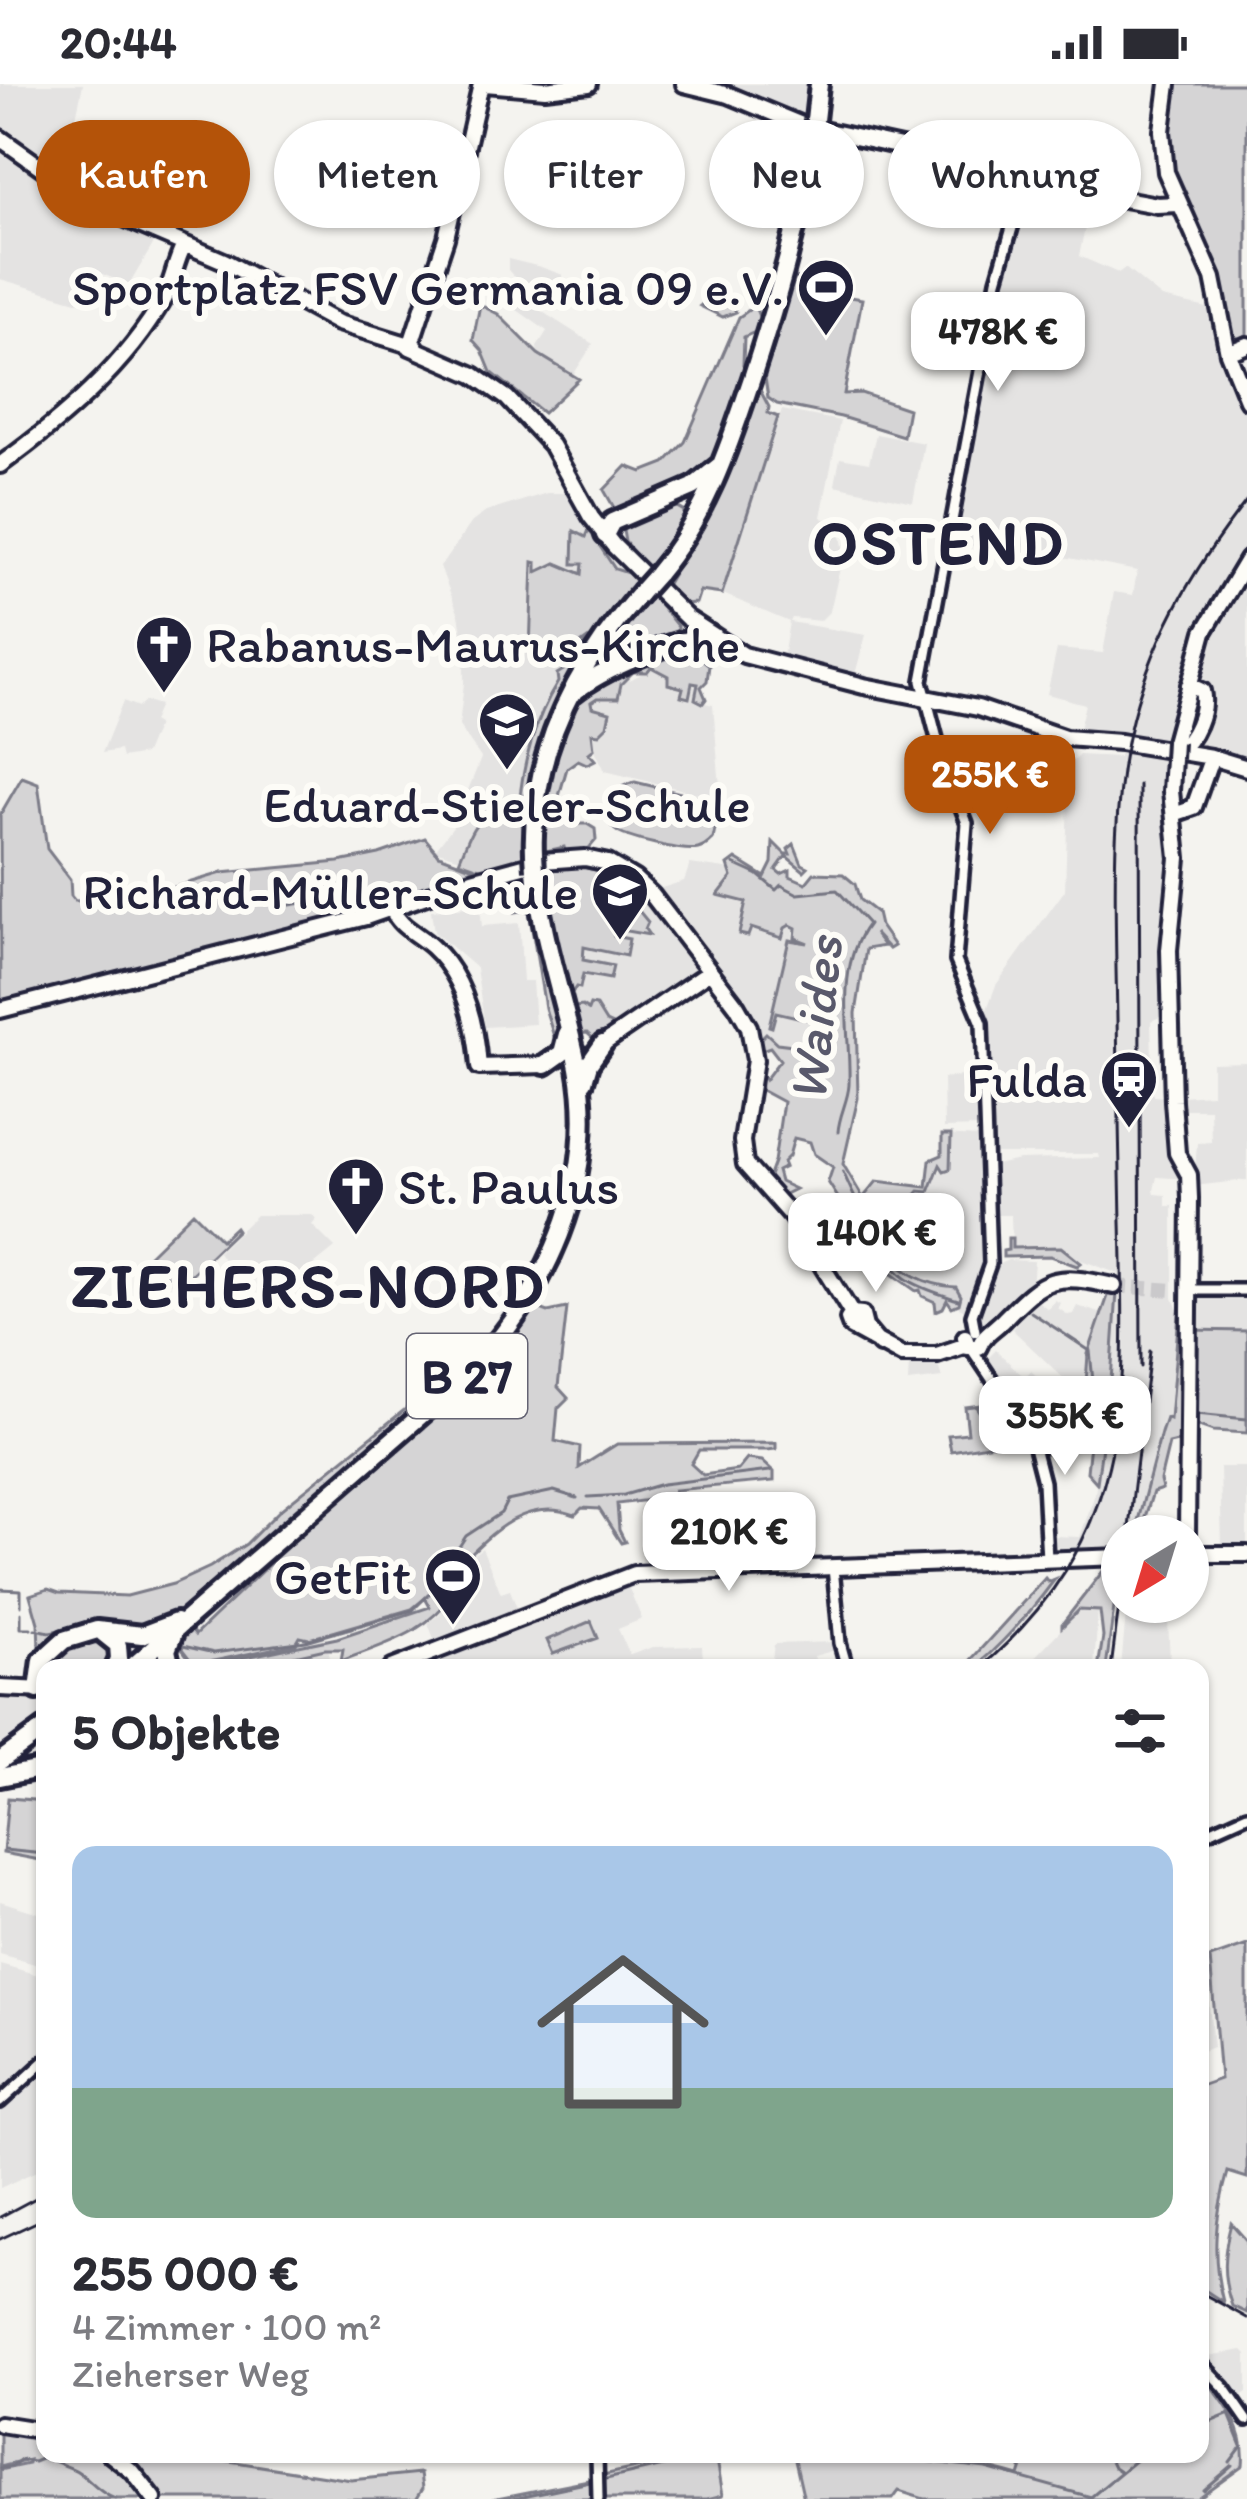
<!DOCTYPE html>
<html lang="de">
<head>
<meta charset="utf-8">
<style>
	:root { --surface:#fff; --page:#f2f2f3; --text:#2b2b33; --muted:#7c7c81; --accent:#b45309 }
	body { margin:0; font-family:Itim,sans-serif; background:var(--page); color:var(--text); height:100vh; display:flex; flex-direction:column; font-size:45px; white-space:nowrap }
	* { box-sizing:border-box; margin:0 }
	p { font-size:39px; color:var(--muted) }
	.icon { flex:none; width:66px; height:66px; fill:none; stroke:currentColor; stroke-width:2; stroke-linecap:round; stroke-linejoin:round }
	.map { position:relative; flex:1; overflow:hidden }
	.details { position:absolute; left:36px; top:1575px; width:1173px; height:804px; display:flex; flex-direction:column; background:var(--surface); border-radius:24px; box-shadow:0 3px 9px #0004 }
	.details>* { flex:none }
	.hud { position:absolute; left:36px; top:36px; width:1176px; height:108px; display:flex; gap:24px }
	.needle { width:78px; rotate:218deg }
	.tools { position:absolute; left:1101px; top:1431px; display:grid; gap:24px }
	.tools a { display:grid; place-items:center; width:108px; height:108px; border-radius:50%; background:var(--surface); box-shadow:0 3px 9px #0004; font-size:60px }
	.price { position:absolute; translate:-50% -102px; padding:0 27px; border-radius:24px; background:#fff; color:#222; font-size:39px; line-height:78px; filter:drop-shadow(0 3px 6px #0008) }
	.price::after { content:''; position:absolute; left:50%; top:72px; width:36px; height:27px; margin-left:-18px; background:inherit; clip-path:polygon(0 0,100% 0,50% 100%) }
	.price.active { background:var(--accent); color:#fff }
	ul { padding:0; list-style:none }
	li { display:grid; align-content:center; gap:24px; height:636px; padding:0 36px }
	li span { display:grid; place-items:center; height:372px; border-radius:24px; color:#555 }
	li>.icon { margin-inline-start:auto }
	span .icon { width:216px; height:216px; fill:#fffc; stroke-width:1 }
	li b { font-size:51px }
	h2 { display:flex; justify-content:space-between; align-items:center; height:144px; padding:0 36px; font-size:51px }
	.chip { padding:0 42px; border-radius:54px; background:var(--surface); box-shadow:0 3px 9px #0004; font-size:42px; line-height:108px }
	.chip.active { background:var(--accent); color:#fff }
	.status { display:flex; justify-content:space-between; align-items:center; height:84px; padding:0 60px; background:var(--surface); direction:ltr }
	.status svg { height:33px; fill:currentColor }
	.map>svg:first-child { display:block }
	.built { fill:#e4e3e2 }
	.green { fill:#d5d4d5; stroke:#7c7b88; stroke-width:3 }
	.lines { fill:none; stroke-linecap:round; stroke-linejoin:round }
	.stream { stroke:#757582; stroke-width:3 }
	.major-tunnel { stroke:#cac9cb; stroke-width:14; stroke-dasharray:14 7; stroke-linecap:butt }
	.minor-casing { stroke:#22223b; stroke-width:18 }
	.major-casing { stroke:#22223b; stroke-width:22 }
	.highway-casing { stroke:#22223b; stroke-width:26 }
	.minor { stroke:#fdfcf7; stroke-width:9 }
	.major { stroke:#fdfcf7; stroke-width:14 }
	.highway { stroke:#fdfcf7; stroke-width:16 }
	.rail { stroke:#22223b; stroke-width:3 }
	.major-bridge-casing { stroke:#22223b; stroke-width:22; stroke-linecap:butt }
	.highway-bridge-casing { stroke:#22223b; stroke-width:26; stroke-linecap:butt }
	.major-bridge { stroke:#fdfcf7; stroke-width:14 }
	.highway-bridge { stroke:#fdfcf7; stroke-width:16 }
	.labels { text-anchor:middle; stroke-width:12; stroke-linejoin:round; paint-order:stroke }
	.shield { fill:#fdfcf7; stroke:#646373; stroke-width:3 }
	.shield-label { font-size:48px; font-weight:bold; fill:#22223b }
	.poi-label { font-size:51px; fill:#22223b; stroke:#fdfcf7; text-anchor:end }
	.water-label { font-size:54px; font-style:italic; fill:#59596b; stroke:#fdfcf7 }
	.district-label { font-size:63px; font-weight:bold; letter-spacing:3px; fill:#22223b; stroke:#fdfcf7 }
</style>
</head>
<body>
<div class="status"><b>20:44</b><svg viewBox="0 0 49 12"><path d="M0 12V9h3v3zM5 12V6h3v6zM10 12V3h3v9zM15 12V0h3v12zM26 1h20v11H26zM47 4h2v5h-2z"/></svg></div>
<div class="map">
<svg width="1247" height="2415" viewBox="0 0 1247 2415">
	<rect width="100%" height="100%" fill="#f4f3ef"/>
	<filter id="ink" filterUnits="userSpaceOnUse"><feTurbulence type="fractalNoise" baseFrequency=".00833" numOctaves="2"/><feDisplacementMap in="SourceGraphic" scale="24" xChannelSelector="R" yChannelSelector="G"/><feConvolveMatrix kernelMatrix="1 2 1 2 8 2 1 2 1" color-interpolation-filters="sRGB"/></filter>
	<g filter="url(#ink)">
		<path class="built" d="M0,0H83L64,91L0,42Z
			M719,0H810L803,35L729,4Z
			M0,64L73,118V134L92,128L154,159L129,201L95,187L80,218L0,195Z
			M1032,104L1092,111L1079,172L1118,189L1125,184L1162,214L1212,225L1216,249L1247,316V466L1192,560L1174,613L1164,673L1171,749L1163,869L1164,931L1151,937L1153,1012L1169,1013L1188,1095L1157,1093L1154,1106L1155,1110L1166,1111V1122H1173V1214L1179,1229L1178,1272L1169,1355L1134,1452H1122V1461L1058,1465L1052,1452L1080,1453L1095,1410L1111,1297L1119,1190L1081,1176L1061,1163L1012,1164L1011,1131H992L991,1082L1019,1076L1100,1074L1099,1070H989L986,928L996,901L1065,806L1069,681L1079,671L1119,673L1122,651L1078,649L1085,620L1047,610L1057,565L1103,569L1114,508L1133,511L1137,487L1064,473L1062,479L957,459L953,452L1005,189Z
			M508,175L541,183L563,191L552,208L517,196L508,186Z
			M516,211L593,260L573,291L538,270L537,263L547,247L510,221Z
			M782,326L840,337L821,433L839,442L844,467L830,527L820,537L792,534L790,538L866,551L855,590L783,574L789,538L723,510Z
			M876,350L924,359L913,418L835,401L840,374L869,379Z
			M547,409H572L639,496L578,580L535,702L489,783L435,766L454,741L481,674L459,642L464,599V559L459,531L440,483L472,438L486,428Z
			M1247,485V679L1199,664V650L1211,611L1198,587L1209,549Z
			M705,580L706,595L700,610L705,619L713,621L721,715L605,687L587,649V615L657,583Z
			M123,617L138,623L145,617L159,621L152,638L157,641L145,670L122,674L120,666L102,669Z
			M581,776L636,798L704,886L617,943L582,923L572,924L569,913L542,785Z
			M690,780L760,790L798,819L792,857L831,866L808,964L765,955L756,948L753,934L741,915L655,806L684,797Z
			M480,822L482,842L519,839L523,897H532L535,940L485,943L476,884L434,848L431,826Z
			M1247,978V1096L1194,1102L1197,1059L1211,1058L1210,1025H1181L1180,1012L1212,1010V979Z
			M961,992L962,997H978L979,1043L944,1044L943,994Z
			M944,1051L978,1053L984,1172L965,1226L916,1201L884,1172L871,1141L899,1102H931L944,1081Z
			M256,1131H312L316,1136L312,1141L335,1164L289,1201L266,1178L256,1187L262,1194L250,1196L235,1184L231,1187L218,1168Z
			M1008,1176L1034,1177L1032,1204L980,1241L976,1236L978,1227L993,1183Z
			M1247,1210V1247L1196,1246V1219L1202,1213Z
			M1031,1212L1048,1225L1055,1216L1060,1219L1058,1224L1068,1231L1073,1230L1077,1222L1103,1230L1088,1271L1087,1299L1081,1307L1078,1308L1012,1245L1022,1233L1015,1227Z
			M996,1266L1024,1293L1031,1287L1062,1316L1030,1339L988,1281L986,1276Z
			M936,1275L942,1294L908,1298L909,1280Z
			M1220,1383H1247V1464H1222Z
			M662,1447L663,1480L643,1481L640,1452Z
			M482,1464L501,1509L510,1506L517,1524L436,1560L428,1539L440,1530L460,1480Z
			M627,1500L642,1535L618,1545L630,1571L653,1563L702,1562L703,1576L740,1575L752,1582L771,1583L774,1560L834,1558L836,1566L814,1572L818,1584H407Z
			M1127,1518H1167L1170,1576H1193V1584H1121Z
			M1079,1527L1098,1528L1094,1584H1024Z
			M328,1565L333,1584H264L263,1580Z
			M0,1607L45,1610V1637L0,1672Z
			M0,1817L45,1831V1883L0,1870Z
			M1200,1824L1213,1963L1200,1968Z
			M0,1880L45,1893V2083L0,2104Z
			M1243,2266L1247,2270V2308L1241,2312L1208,2277V2272Z"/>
		<path class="green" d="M1173,0H1247V253L1240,255L1229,250L1174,96L1168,42Z
			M795,193L813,207L862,215L844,310L861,309L908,325L903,352L841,333L777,320L768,314L763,280Z
			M723,203L736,228L723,233L700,222Z
			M760,208L766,212L756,225L760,235L755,248L744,253L743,281L749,283L714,379L706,390L617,429L604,406L627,382L642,388L665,379L685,358L739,233L749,226Z
			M480,221L498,230L538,270L579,295L543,329L491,288L482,266L473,256Z
			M755,306L761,308L769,323L768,329L778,333L722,510L700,507L696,519L683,520L665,503L717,413Z
			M668,418L684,427L683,445L649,487L625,458L622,441Z
			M589,446L615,485L628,489L638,500L570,597L531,773L485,786L459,777C475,738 475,729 519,723C522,683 534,636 558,598L557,590L570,582L589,554L560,575L530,567L533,478L537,479V488L556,479L582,490L583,480H573L574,447L586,453Z
			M652,511L678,543L676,550L625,572L617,569L614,553L640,519Z
			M691,559L693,567L709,581L707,597L701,603L706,615L703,619L695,615L698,600L692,599L689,614L681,612L683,604L668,600V592L651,583L647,588H633L621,600L618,614H597L591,618L592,623L610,628L607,642L599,650L592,649L594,665L589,669L595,676L587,680L578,676L567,684L557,719L562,730L564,722L576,731L577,740H587L595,745L596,756L585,769L565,767L564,763L542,768C542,719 548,642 588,604Z
			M22,693L38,699L47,765L70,795L71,812L75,817L144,812L222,789L339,778L379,770L425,754L439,771L479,786L351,832L1,920L0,731Z
			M635,698L706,715L718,732L713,755C707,760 706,763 698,765C685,768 625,755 615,746C595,727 613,702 635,698Z
			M773,758L785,770H790L788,765L794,760L802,780L808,783L804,787L786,772L776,786L781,790L790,786V792L806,799L814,789L843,790L855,800L860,816L877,829L880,842L894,862L889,865L874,849L884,862L866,865L856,929L858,1014L843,1080L863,1114L877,1097L927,1103L930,1076L942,1071V1051H951L950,1085L944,1087L940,1081L929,1108L919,1107L912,1115L890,1119L883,1136L886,1156L877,1164L872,1160L864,1165L859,1156L863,1153L828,1098L833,1083L814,1070L810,1058L794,1054L789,1072L783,1078L785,1083L777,1087L780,1098L795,1105L781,1112L766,1100L774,1078L783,1018L761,1006L760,986L765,996L780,976L770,963L759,967L758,957L766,949L777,959L809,963L815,937L776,928L772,943L769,942L789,856L808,859L795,854L796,844L790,841L785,844L782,854L751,844L748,852L739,850L746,818L718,811L732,793L728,781L736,775L765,793L772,779Z
			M587,777V784L604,788L605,783L640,804L637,809L630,810V816L648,838L645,845L649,851L615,845L614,852L629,855L626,872L584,863L583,876L613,882L610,895L583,890L580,904L576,903L569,913L549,831L542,785L573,783L575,778Z
			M530,788L561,943V960L554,966L556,959L545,924L529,826L515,828L513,822L518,815H526L522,789Z
			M590,921L596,922L606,938L617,943L597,958L587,949L575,950L569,924L582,922L588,926Z
			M193,1128L221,1156L235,1143L237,1146L177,1204L149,1171Z
			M1008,1154H1012V1164L1061,1163L1081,1179L1077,1182L1050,1172L1003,1173V1167L1008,1166Z
			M885,1163C895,1188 930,1202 956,1203L961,1212L959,1220L952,1223L947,1216L943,1224L936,1227L935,1218L922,1212L920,1206L916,1207L872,1176Z
			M1110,1206L1117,1208L1111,1297L1097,1399L1087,1388L1090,1359L1069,1335L1062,1316L1081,1307L1086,1299L1088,1270Z
			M1180,1218L1186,1356L1169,1360L1160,1397L1162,1405L1153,1408L1139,1452H1134L1161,1349L1166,1334L1170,1335Z
			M533,1222L548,1228L567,1224L558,1303L568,1314L558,1324L555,1357L580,1363L579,1384L617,1360L776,1359V1365L767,1366H699L691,1380L703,1391L738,1386L747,1375L762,1377L774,1388V1397L674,1406V1413L617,1420L619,1446L625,1458L621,1459L599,1425L582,1424L575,1431C527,1412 491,1449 460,1480L454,1488L457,1494L452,1498L455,1507C427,1550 387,1559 341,1577L343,1565H325L264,1579V1584H183L177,1572L202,1582L337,1554L430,1523L425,1514L412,1525L309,1555L300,1553L296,1560L204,1579L192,1578L182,1565L183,1555L191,1546L195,1551L338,1414L467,1307L503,1266Z
			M499,1240L502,1242L464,1287L174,1531L129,1544L70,1546L39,1564L38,1539L30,1511L48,1505L59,1509L127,1512L173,1500L210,1483L246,1460L280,1426L423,1311L477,1254L491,1249Z
			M1189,1246L1247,1247V1349L1213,1347L1193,1340Z
			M981,1321L977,1324L1000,1359L951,1367L948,1351L968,1349L965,1323Z
			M1120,1478L1106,1584H1098L1103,1553L1100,1527L1079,1526L1062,1543V1540L1103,1487Z
			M1045,1494L1048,1498L1055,1495C1031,1528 1005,1557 974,1584L968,1583V1579Z
			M591,1537L598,1554L553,1570L547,1556Z
			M87,1550L112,1557L113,1584H48L52,1569Z
			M8,1714L45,1717V1777L3,1769Z
			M1247,1861V2094L1228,2088C1215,2133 1211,2172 1223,2218L1200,2203V2002L1220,1995L1210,1874Z
			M1231,2139L1247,2157V2229L1232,2222C1221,2192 1223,2170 1231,2139Z
			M1200,2288C1222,2316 1247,2342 1243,2381L1196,2415H924L899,2407L893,2415H804L794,2371L776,2370C851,2370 944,2369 1019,2392L1026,2370H1200Z
			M0,2344L45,2350V2370C101,2370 114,2366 149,2415H0V2386L28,2380L29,2376L0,2383Z
			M124,2370H184L351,2396L421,2389L423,2404L416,2415H161Z
			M700,2370H716L723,2411L707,2415H603V2391Z
			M593,2395L594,2415H492Z"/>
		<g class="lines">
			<path class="stream" d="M734,780L758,791L776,806L781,801L798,810L837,806L868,840C834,885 851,949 849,1001C848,1017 839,1031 838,1048
				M290,821L400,804
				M843,1088C856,1116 882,1178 905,1194C921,1205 941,1210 958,1216
				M1031,1228L1090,1267L1094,1308H1080L1057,1320
				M1196,1330L1247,1335
				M588,1413L624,1411L662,1400L770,1387
				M440,1492L466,1452L501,1429L507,1417L554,1407L577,1414
				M0,1505L21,1506V1522
				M21,1529V1544H31
				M35,1545L50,1548L92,1539
				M183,1562L214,1569L306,1557L413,1526L433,1506
				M4,1766L45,1770
				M1229,2330L1242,2362L1230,2378
				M1200,2342L1247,2323
				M1108,2370L1114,2383L1120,2387
				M0,2384L12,2383L21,2376L34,2378L46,2373C57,2379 61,2380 73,2385C85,2389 94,2407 115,2415
				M602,2396L716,2370L889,2373L986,2384L1091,2413L1143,2370
				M1203,2406L1232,2381
				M509,2415L590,2398"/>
			<path class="major-tunnel" d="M1114,1202L1174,1206"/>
			<g class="minor-casing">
				<path id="minor" d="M1189,1206H1247
					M975,1247L972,1231L990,1180L982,939L956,877L967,739L942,674L922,597L997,196L1026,95
					M971,1264L1032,1355L1043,1398L1047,1475
					M833,1483L840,1559L847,1584
					M1200,1752L1247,1731
					M0,2018L45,1977
					M1200,2278L1224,2303L1247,2336
					M597,2370L598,2415"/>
			</g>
			<g class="major-casing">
				<path id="major" d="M485,0L545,5L589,0
					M684,0L729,11L804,42L915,66L960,85L1157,121L1177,120
					M1168,0L1162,47L1166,88L1213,194L1228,269L1247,316
					M0,54L73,106L121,133L224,177L338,239L416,263
					M410,263L474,291L507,314L551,361L591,433L614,462L687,534L744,571L864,602L978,624L1065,654L1120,658L1211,673L1247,684
					M410,263L446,154L481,0
					M1228,269L1247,261
					M0,381C62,336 126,282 164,214C173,197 175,178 184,161
					M1174,658L1204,548L1247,476
					M1177,668C1194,656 1207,627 1202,607L1189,601
					M1173,675L1171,707L1178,774L1169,866L1173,1017L1177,1069L1189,1091L1190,1114L1187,1452
					M1174,730L1194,723L1210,678
					M392,825C400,844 417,849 432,863C465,893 476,940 479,983L545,981
					M0,926L366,833L472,796L542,777L585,774L608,779L635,795L652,811L737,922L749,943L755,976L742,1057L745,1080L792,1133L852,1230L862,1231L865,1243L880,1261
					M603,960L710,887
					M852,1230L848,1235L851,1243L902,1271H937L967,1261
					M965,1253L968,1263H979C984,1249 994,1246 1004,1235C1046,1192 1054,1189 1114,1202
					M1188,1470H1247
					M392,1584L634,1490L1122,1473
					M0,1604L45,1606
					M0,2340L45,2347
					M110,2370L133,2388L154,2415"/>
			</g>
			<g class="highway-casing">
				<path id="highway" d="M815,36L819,0
					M605,451L612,438L693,403L719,382
					M657,490C707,431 729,363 753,291C778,214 800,137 812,57
					M573,609C602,585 674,555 711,552
					M534,770C530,669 575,583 640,509
					M545,981L562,969L567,950
					M584,997L589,980L603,960
					M103,1549L118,1561L119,1575L115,1584
					M131,1584L466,1292C546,1211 599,1099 578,984C565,918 541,854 535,786
					M171,1584L167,1566L173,1551
					M38,1606L42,1576L64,1556L97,1546L142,1551L176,1538
					M0,1677L45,1644
					M0,1693L45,1684"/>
			</g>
			<use href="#minor" class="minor"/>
			<use href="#major" class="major"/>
			<use href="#highway" class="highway"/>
			<path class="rail" d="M1139,701L1141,1283
				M1128,1452L1150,1267
				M980,1584C1131,1454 1126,1320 1121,1138C1119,1053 1118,968 1116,884C1115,806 1112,724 1129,649C1149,560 1191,487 1247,416
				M1111,1584L1122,1498
				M0,2133L45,2109
				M0,2155L45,2134
				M1200,2208L1247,2234"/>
			<g class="major-bridge-casing">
				<path id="major-bridge" d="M1173,675L1174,658"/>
			</g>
			<g class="highway-bridge-casing">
				<path id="highway-bridge" d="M812,57L815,36
					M640,509L657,490
					M534,770L535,786"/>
			</g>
			<use href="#major-bridge" class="major-bridge"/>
			<use href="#highway-bridge" class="highway-bridge"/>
		</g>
	</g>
	<defs>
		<g id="stadium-pin" transform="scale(3)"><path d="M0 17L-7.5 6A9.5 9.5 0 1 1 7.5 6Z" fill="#22223b" stroke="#fdfcf7"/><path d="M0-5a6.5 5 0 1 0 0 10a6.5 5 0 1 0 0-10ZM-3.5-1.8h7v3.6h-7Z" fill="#fff"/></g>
		<g id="church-pin" transform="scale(3)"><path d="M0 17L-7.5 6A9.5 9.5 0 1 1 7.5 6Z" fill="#22223b" stroke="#fdfcf7"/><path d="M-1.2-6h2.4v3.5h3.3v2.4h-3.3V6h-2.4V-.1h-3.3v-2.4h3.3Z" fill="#fff"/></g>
		<g id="school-pin" transform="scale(3)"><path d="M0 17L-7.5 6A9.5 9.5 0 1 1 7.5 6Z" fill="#22223b" stroke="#fdfcf7"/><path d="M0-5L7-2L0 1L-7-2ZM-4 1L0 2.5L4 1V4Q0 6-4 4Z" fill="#fff"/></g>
		<g id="station-pin" transform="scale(3)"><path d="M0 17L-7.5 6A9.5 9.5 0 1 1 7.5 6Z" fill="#22223b" stroke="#fdfcf7"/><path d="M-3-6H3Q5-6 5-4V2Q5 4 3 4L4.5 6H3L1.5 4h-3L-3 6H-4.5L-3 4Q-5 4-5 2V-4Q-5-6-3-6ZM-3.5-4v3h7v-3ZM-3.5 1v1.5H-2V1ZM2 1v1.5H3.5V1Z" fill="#fff"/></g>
	</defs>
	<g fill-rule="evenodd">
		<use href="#stadium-pin" x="826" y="203"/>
		<use href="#church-pin" x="164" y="560"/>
		<use href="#school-pin" x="507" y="637"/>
		<use href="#school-pin" x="620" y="807"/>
		<use href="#station-pin" x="1129" y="995"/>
		<use href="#church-pin" x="356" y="1102"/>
		<use href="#stadium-pin" x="453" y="1492"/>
	</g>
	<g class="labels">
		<rect class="shield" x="407" y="1250" width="120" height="84" rx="9"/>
		<g class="shield-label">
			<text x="467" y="1309">B 27</text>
		</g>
		<g class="poi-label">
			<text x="784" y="221">Sportplatz FSV Germania 09 e.V.</text>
			<text x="206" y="578" text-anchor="start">Rabanus-Maurus-Kirche</text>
			<text x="507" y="738" text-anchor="middle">Eduard-Stieler-Schule</text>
			<text x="578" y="825">Richard-Müller-Schule</text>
			<text x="1087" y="1013">Fulda</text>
			<text x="398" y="1120" text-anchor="start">St. Paulus</text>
			<text x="411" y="1510">GetFit</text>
		</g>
		<g class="water-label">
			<text transform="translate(815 935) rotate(-84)" y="19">Waides</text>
		</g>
		<g class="district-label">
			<text x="939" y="480">OSTEND</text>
			<text x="309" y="1223">ZIEHERS-NORD</text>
		</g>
	</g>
</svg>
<div class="tools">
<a><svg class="needle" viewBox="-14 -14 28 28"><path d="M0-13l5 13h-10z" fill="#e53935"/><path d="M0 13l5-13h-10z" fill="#7c7c81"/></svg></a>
</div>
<b class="price" style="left:998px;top:310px">478K €</b>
<b class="price active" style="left:990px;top:753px">255K €</b>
<b class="price" style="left:876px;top:1211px">140K €</b>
<b class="price" style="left:1065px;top:1394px">355K €</b>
<b class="price" style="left:729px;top:1510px">210K €</b>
<div class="hud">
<a class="chip active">Kaufen</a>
<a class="chip">Mieten</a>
<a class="chip">Filter</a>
<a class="chip">Neu</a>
<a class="chip">Wohnung</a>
</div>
<section class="details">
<h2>5 Objekte<svg class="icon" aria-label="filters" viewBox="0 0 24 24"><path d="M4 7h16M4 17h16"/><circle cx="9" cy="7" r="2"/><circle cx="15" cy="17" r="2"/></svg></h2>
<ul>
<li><span style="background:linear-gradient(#a9c7e8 65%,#7fa58c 0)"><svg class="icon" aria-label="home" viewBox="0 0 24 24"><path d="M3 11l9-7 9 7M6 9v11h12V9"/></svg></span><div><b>255 000 €</b><p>4 Zimmer · 100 m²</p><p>Zieherser Weg</p></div></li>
</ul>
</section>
</div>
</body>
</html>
